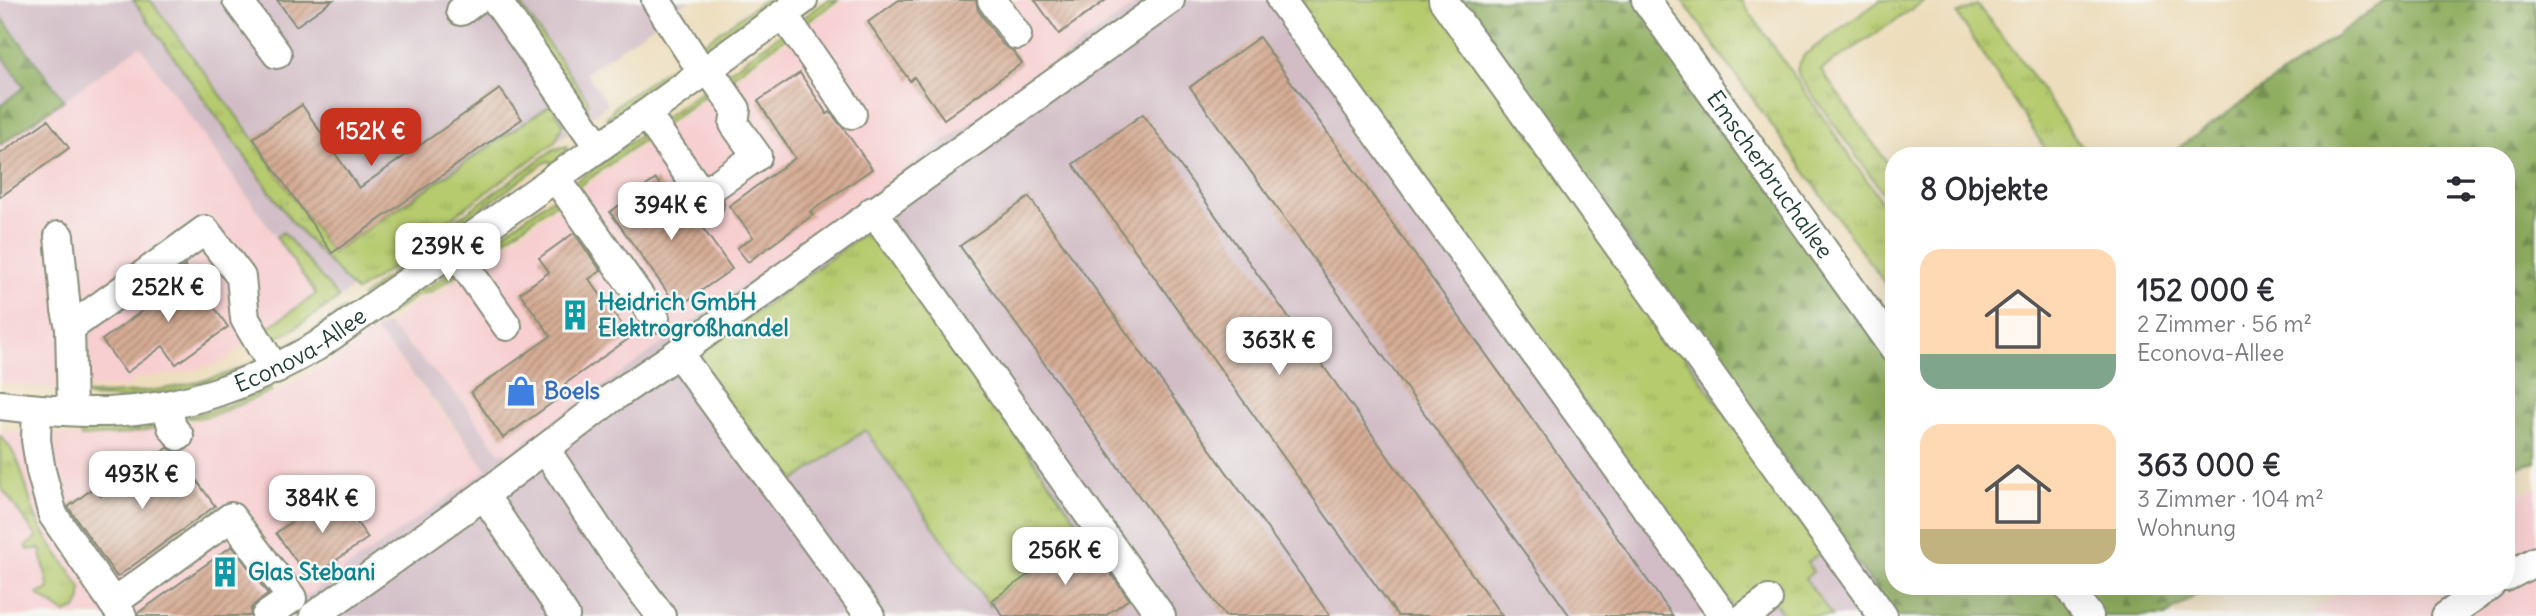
<!DOCTYPE html>
<html lang="de">
<head>
<meta charset="utf-8">
<style>
	:root { --surface:#fff; --page:#f2f2f3; --text:#2b2b33; --muted:#7c7c81; --accent:#c8321e }
	body { margin:0; font-family:Delius,sans-serif; background:var(--page); color:var(--text); height:100vh; display:flex; flex-direction:column; font-size:26px; white-space:nowrap }
	* { box-sizing:border-box; margin:0 }
	p { font-size:23px; color:var(--muted) }
	.icon { flex:none; width:38px; height:38px; fill:none; stroke:currentColor; stroke-width:2; stroke-linecap:round; stroke-linejoin:round }
	.map { position:relative; flex:1; overflow:hidden }
	.sheet { position:absolute; left:1885px; top:147px; width:630px; height:448px; display:flex; flex-direction:column; background:var(--surface); border-radius:28px; box-shadow:0 7px 28px #0002 }
	.sheet>* { flex:none }
	.price { position:absolute; translate:-50% -60px; padding:0 16px; border-radius:14px; background:#fff; color:#222; font-size:23px; line-height:46px; filter:drop-shadow(0 2px 4px #0008) }
	.price::after { content:''; position:absolute; left:50%; top:42px; width:21px; height:16px; margin-left:-10px; background:inherit; clip-path:polygon(0 0,100% 0,50% 100%) }
	.price.selected { background:var(--accent); color:#fff }
	ul { padding:0; list-style:none }
	li { display:flex; align-items:center; gap:21px; height:175px; padding:0 35px }
	li span { display:grid; place-items:center; flex:none; width:196px; height:140px; border-radius:21px; color:#555 }
	li>.icon { margin-inline-start:auto }
	span .icon { width:84px; height:84px; fill:#fffc; stroke-width:1 }
	li b { font-size:30px }
	h2 { display:flex; justify-content:space-between; align-items:center; height:84px; padding:0 35px; font-size:30px }
	.map>svg:first-child { display:block }
	.built { fill:#f7cfd1 }
	.industrial { fill:#d2bdc6 }
	.grass { fill:url(#grass-tufts); stroke:#6a8451; stroke-width:2 }
	.forest { fill:url(#forest-firs); stroke:#58764a; stroke-width:2 }
	.building { fill:url(#building-hatch) }
	.lines { fill:none; stroke-linecap:round; stroke-linejoin:round }
	.minor-casing { stroke:#868d78; stroke-width:32 }
	.minor { stroke:#fff; stroke-width:28 }
	.labels { text-anchor:middle; stroke-width:5; stroke-linejoin:round; paint-order:stroke }
	.street-label { font-size:23px; fill:#1f3d34; stroke:#f6f6f2 }
	.culture-label { font-size:23px; font-weight:bold; fill:#0d838f; stroke:#f6f6f2; text-anchor:start }
	.shop-label { font-size:23px; font-weight:bold; fill:#366cbe; stroke:#f6f6f2; text-anchor:start }
</style>
</head>
<body>
<div class="map">
<svg width="2536" height="616" viewBox="0 0 2536 616">
	<defs>
		<pattern id="grass-tufts" width="24" height="20" patternUnits="userSpaceOnUse" patternTransform="scale(1.75)"><rect width="24" height="20" fill="#b6ca6e"/><path d="M3 7l-1-3M5 7V3M7 7l1-3M15 17l-1-3M17 17v-4M19 17l1-3" fill="none" stroke="#9cae60"/></pattern>
		<pattern id="forest-firs" width="22" height="20" patternUnits="userSpaceOnUse" patternTransform="scale(1.75)"><rect width="22" height="20" fill="#90ae61"/><path d="M5 1l3.5 6h-7zM16 11l3.5 6h-7z" fill="#758f51"/></pattern>
		<pattern id="building-hatch" width="6" height="6" patternUnits="userSpaceOnUse" patternTransform="scale(1.75)"><rect width="6" height="6" fill="#d6ac94"/><path d="M-1 1l2-2M0 6l6-6M5 7l2-2" fill="none" stroke="#ad8d7a"/></pattern>
	</defs>
	<rect width="100%" height="100%" fill="#f6f6f2"/>
	<filter id="ink" filterUnits="userSpaceOnUse"><feTurbulence type="fractalNoise" baseFrequency=".0143" numOctaves="2"/><feDisplacementMap in="SourceGraphic" scale="14" xChannelSelector="R" yChannelSelector="G"/><feConvolveMatrix kernelMatrix="1 2 1 2 8 2 1 2 1" color-interpolation-filters="sRGB"/></filter>
	<filter id="wash" filterUnits="userSpaceOnUse"><feTurbulence type="fractalNoise" baseFrequency=".00686" numOctaves="4" result="noise"/><feDisplacementMap in="SourceGraphic" scale="28" xChannelSelector="R" yChannelSelector="G"/><feGaussianBlur stdDeviation="1.57" result="paint"/><feColorMatrix in="noise" values="0 0 0 0 0 0 0 0 0 0 0 0 0 0 0 0 0 1.4 0 .05"/><feComposite in="paint" operator="in"/></filter>
	<g filter="url(#wash)">
		<rect width="100%" height="100%" fill="#edddbc"/>
		<path class="built" d="M844,0H1141L508,454L506,452L500,454L457,395L387,324L421,299L433,297Z
			M140,46L316,294L255,336L222,362L184,372L131,380L132,387L57,389L0,382V145Z
			M375,330L488,470L278,616H0V431L69,435L87,439L123,436L209,418L273,393L310,374Z
			M2536,488V616H2306L2347,586H2506V497Z"/>
		<path class="industrial" d="M0,0H689L586,73L608,104L402,254L397,264L356,292L352,288L339,298L282,233L276,237L140,46L0,145Z
			M1142,0H1459L1895,616H278L487,470L447,416L375,330L387,324L457,395L500,453L506,452L508,454Z"/>
		<path class="grass" d="M133,0H150L253,138L332,253L552,104L563,124L555,142L402,254L397,264L356,292L292,222Z
			M510,0H517L588,100L586,113Z
			M764,0H773L629,102L628,111L606,118L617,105Z
			M828,0H838L440,286L431,292L419,294L382,320L379,316L418,289L429,287Z
			M1291,0H1437L1821,552L1808,562L1813,572L1805,578L1832,616H1784L1766,590L1736,611Z
			M1682,0H1741L1893,218V295Z
			M1881,0H1926L1821,70L1893,171V207L1799,76L1797,69L1804,55Z
			M1977,5L2016,53L2077,141L2087,150V156H2050L1957,14Z
			M567,146L565,153L554,163L547,161L411,260L404,272L364,301L362,297L402,265L407,256L554,149Z
			M283,232L339,298L289,332L272,340L265,330L316,294L276,237Z
			M865,233L873,235L1086,534L992,600L990,606L865,430L784,488L698,364V354Z
			M344,309H347L318,335L207,386L126,399L89,397L88,394C190,395 262,369 344,309Z
			M270,387L271,391C251,399 207,423 186,417L226,406Z
			M157,423L158,428L124,434L81,437L80,431Z
			M0,436C24,457 25,493 37,520C48,545 68,565 81,588V599L76,609L65,613L37,594L49,589L40,548L28,550L26,546L37,537L0,486Z"/>
		<path class="forest" d="M1459,0H1636L1893,351L1894,586H2209L2165,616H1895Z
			M2386,0H2536V462L2506,470V156H2167Z
			M0,15L64,100L0,145V106L24,87L0,52Z"/>
		<g id="blocks">
			<path class="building" d="M277,0H333L296,26Z
				M899,0H976L978,10L1003,45L1013,51L1022,63L944,119L914,77L910,81L868,22Z
				M1035,0H1106L1059,34Z
				M1259,37L1566,466L1673,616H1570L1190,87Z
				M800,73L827,114L830,112L844,129L872,169L810,212L813,215L748,262L737,248L753,237L729,206L795,158L758,101Z
				M500,89L522,119L332,253L253,138L302,105L359,188Z
				M1143,114L1502,616H1398L1073,164Z
				M48,120L69,148L0,197V154Z
				M656,179L675,204L682,199L732,269L678,307L610,212Z
				M1029,197L1330,616H1225L960,246Z
				M574,233L601,271L589,279L631,337L565,384L570,390L503,438L471,392L551,336L520,293L549,272L539,258Z
				M185,266L228,327L176,364L163,346L126,373L102,340L159,299L152,290Z
				M168,448L176,452L215,506L117,577L68,507L95,487L101,496Z
				M334,491L368,538L309,579L276,533Z
				M1084,536L1129,599L1105,616H1003L992,600Z
				M232,546L268,594L256,603L251,608L250,616H138V613Z"/>
		</g>
	</g>
	<g filter="url(#ink)">
		<use href="#blocks" fill-opacity="0" stroke="#868d78" stroke-width="2"/>
		<g class="lines">
			<g class="minor-casing">
				<g id="minor">
					<path d="M237,0L277,54"/>
					<path d="M496,0L598,146"/>
					<path d="M656,0L703,73"/>
					<path d="M992,0L1017,35"/>
					<path d="M1281,0L1724,616"/>
					<path d="M1443,0L1883,616"/>
					<path id="s1" d="M1646,0L1894,349"/>
					<path d="M461,11L476,0"/>
					<path d="M783,14L852,114"/>
					<path d="M646,114L709,204"/>
					<path d="M555,177L655,318"/>
					<path d="M703,194L757,156L734,124L736,109L708,69"/>
					<path d="M873,211L1161,616"/>
					<path d="M59,236L66,310L70,328L72,411"/>
					<path d="M453,249L507,326"/>
					<path d="M70,328L205,230L241,277L245,319L275,370"/>
					<path d="M678,353L870,616"/>
					<path id="s2" d="M0,405C35,409 72,413 108,412C185,409 251,384 317,346L646,114L803,0"/>
					<path d="M167,405L172,427L179,436"/>
					<path d="M37,409L36,440L41,471L53,515L122,616"/>
					<path d="M545,449L618,559L661,616"/>
					<path d="M484,495L565,616"/>
					<path d="M2506,577L2536,561"/>
					<path d="M2067,586L2089,616"/>
					<path d="M113,603L231,517L292,598L266,616"/>
					<path d="M314,616L484,495L609,400L678,353L1170,0"/>
					<path d="M1746,616L1768,600"/>
					<path d="M2446,616L2490,586"/>
				</g>
			</g>
			<use href="#minor" class="minor"/>
		</g>
	</g>
	<defs>
		<g id="building-bare" transform="scale(2.415)"><path d="M-4-6H4V6H1V3H-1V6H-4ZM-2.5-4.3h1.7v1.8h-1.7ZM.8-4.3h1.7v1.8H.8ZM-2.5-1h1.7V.8h-1.7ZM.8-1h1.7V.8H.8Z" fill="#0f9aa8" stroke="#f6f6f2" stroke-width="2.5" paint-order="stroke"/></g>
		<g id="shop-bare" transform="scale(2.415)"><path d="M-5-2.5h2.3a2.7 3.5 0 0 1 5.4 0H5L5.5 6h-11ZM-1.5-2.5h3a1.5 2.3 0 0 0-3 0Z" fill="#3f7fe0" stroke="#f6f6f2" stroke-width="2.5" paint-order="stroke"/></g>
	</defs>
	<g fill-rule="evenodd">
		<use href="#building-bare" x="575" y="315"/>
		<use href="#shop-bare" x="521" y="391"/>
		<use href="#building-bare" x="225" y="572"/>
	</g>
	<g class="labels">
		<g class="street-label">
			<text dy="8" stroke="none"><textPath href="#s1" startOffset="214">Emscherbruchallee</textPath></text>
			<text dy="8" stroke="none"><textPath href="#s2" startOffset="313">Econova-Allee</textPath></text>
		</g>
		<g class="culture-label">
			<text x="598" y="310">Heidrich GmbH<tspan x="598" dy="26">Elektrogroßhandel</tspan></text>
			<text x="248" y="580">Glas Stebani</text>
		</g>
		<g class="shop-label">
			<text x="544" y="399">Boels</text>
		</g>
	</g>
</svg>
<b class="price selected" style="left:371px;top:168px">152K €</b>
<b class="price" style="left:671px;top:242px">394K €</b>
<b class="price" style="left:448px;top:283px">239K €</b>
<b class="price" style="left:168px;top:324px">252K €</b>
<b class="price" style="left:1279px;top:377px">363K €</b>
<b class="price" style="left:142px;top:511px">493K €</b>
<b class="price" style="left:322px;top:535px">384K €</b>
<b class="price" style="left:1065px;top:587px">256K €</b>
<section class="sheet">
<h2>8 Objekte<svg class="icon" aria-label="filters" viewBox="0 0 24 24"><path d="M4 7h16M4 17h16"/><circle cx="9" cy="7" r="2"/><circle cx="15" cy="17" r="2"/></svg></h2>
<ul>
<li><span style="background:linear-gradient(#ffd9b3 75%,#7fa58c 0)"><svg class="icon" aria-label="home" viewBox="0 0 24 24"><path d="M3 11l9-7 9 7M6 9v11h12V9"/></svg></span><div><b>152 000 €</b><p>2 Zimmer · 56 m²</p><p>Econova-Allee</p></div></li>
<li><span style="background:linear-gradient(#ffd9b3 75%,#c2b280 0)"><svg class="icon" aria-label="home" viewBox="0 0 24 24"><path d="M3 11l9-7 9 7M6 9v11h12V9"/></svg></span><div><b>363 000 €</b><p>3 Zimmer · 104 m²</p><p>Wohnung</p></div></li>
</ul>
</section>
</div>
</body>
</html>
